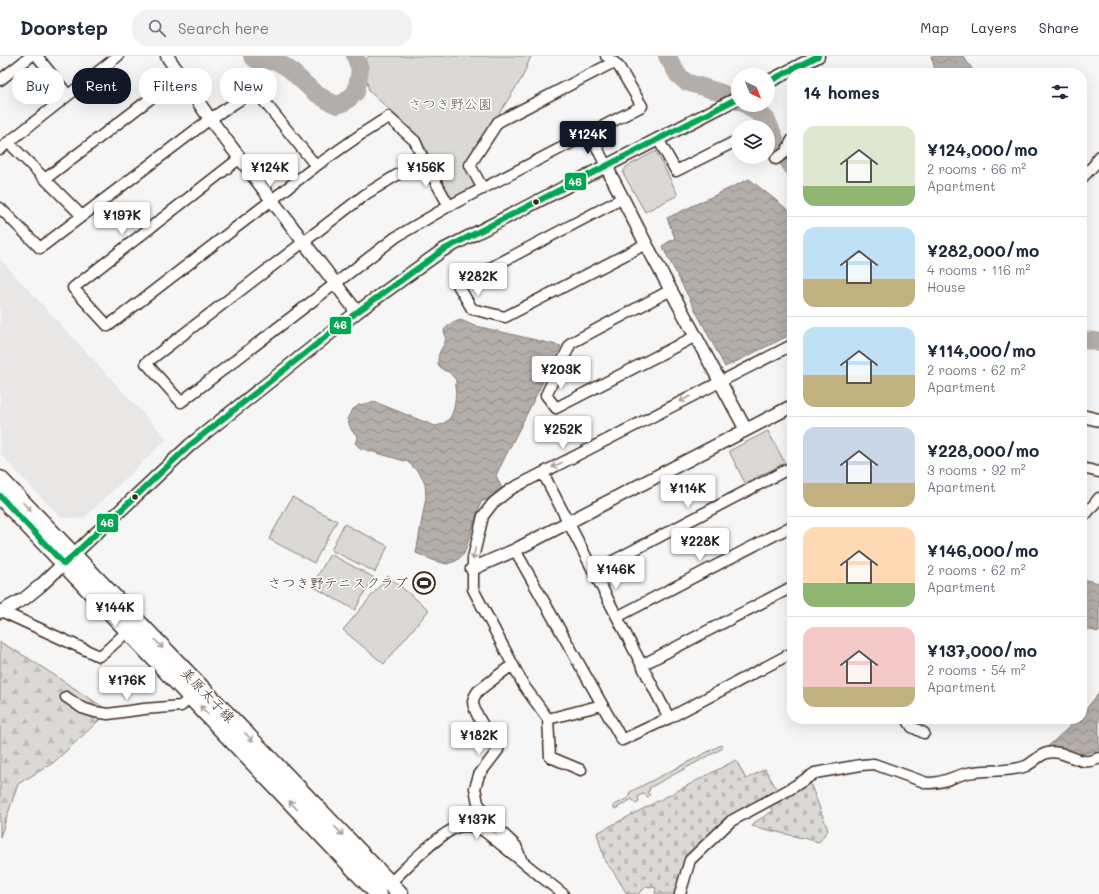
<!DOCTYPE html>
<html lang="en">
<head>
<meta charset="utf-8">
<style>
	:root { --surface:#fff; --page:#f2f2f3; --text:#1f2937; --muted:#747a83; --line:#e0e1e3; --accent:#111827 }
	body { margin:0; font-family:Mali,"Klee One",sans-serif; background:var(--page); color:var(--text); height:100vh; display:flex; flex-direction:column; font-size:15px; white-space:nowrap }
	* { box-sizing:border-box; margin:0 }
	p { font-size:13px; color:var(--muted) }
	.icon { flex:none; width:22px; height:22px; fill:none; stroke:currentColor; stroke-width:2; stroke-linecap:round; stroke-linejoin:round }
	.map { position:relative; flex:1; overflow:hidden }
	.details { position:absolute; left:787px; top:12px; width:300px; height:656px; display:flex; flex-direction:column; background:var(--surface); border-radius:16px; box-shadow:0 4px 16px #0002 }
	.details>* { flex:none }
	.top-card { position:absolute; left:12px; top:12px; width:380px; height:36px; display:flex; gap:8px }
	.needle { width:26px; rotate:137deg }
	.tools { position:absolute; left:731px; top:12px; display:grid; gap:8px }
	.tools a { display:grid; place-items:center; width:44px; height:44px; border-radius:50%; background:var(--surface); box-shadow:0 4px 16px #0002; font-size:20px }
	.price { position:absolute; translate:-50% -34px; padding:0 9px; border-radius:4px; background:#fff; color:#222; font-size:13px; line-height:26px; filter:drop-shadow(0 1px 2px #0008) }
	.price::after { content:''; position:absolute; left:50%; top:24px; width:12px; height:9px; margin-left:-6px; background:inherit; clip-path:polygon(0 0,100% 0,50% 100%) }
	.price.current { background:var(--accent); color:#fff }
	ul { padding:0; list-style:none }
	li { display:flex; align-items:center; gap:12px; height:100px; padding:0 16px }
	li+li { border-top:1px solid var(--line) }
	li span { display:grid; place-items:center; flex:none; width:112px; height:80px; border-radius:12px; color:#555 }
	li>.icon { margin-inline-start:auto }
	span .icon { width:48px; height:48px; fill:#fffc; stroke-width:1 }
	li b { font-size:17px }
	h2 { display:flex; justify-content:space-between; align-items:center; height:48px; padding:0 16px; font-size:17px }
	.tag { padding:0 14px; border-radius:16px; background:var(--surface); box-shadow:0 4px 16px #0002; font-size:14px; line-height:36px }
	.tag.current { background:var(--accent); color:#fff }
	header { display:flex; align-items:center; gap:24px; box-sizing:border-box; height:56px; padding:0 20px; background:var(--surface); border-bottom:1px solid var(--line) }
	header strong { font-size:19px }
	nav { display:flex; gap:22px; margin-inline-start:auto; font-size:14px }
	.search { width:280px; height:36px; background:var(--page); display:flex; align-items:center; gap:10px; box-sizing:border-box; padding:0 14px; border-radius:16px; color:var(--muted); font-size:15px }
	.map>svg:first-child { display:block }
	.built { fill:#e9e7e6 }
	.forest { fill:url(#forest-firs); stroke:#8b827a }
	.cemetery { fill:url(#cemetery-stones); stroke:#8b827a }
	.green { fill:#dbd9d6; stroke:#8b827a }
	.water { fill:url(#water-waves); stroke:#847972 }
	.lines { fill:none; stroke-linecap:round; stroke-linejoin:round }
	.river { stroke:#b4aeaa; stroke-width:18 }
	.minor-casing { stroke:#3b2a1e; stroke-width:13 }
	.tertiary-casing { stroke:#3b2a1e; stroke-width:15 }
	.primary-casing { stroke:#3b2a1e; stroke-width:19 }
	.minor { stroke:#fff; stroke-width:10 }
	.tertiary { stroke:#fff; stroke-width:12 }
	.primary { stroke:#fff; stroke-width:16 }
	.bus-1-casing { stroke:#fff; stroke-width:9 }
	.bus-1 { stroke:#00a651; stroke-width:6 }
	.oneway { stroke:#a79f9a }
	.bus-dot { fill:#3b2a1e; stroke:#fff; stroke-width:1.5 }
	.labels { text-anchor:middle; stroke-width:3; stroke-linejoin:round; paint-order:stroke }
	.park-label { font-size:14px; fill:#63564c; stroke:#fff }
	.poi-label { font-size:14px; fill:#3b2a1e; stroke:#fff; text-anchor:end }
	.street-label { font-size:14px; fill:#3b2a1e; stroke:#fff }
	.line-badge { stroke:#fff; stroke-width:1.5 }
	.badge-label { font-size:11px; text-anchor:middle; font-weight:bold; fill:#fff }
</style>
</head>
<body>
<header>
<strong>Doorstep</strong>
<div class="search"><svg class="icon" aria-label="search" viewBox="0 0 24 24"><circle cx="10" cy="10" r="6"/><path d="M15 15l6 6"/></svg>Search here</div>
<nav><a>Map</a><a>Layers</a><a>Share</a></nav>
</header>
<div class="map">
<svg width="1099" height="838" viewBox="0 0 1099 838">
	<defs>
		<pattern id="forest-firs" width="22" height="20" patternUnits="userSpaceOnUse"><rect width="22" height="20" fill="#dbd9d6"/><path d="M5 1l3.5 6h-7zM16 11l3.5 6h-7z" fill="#bdbab7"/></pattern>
		<pattern id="cemetery-stones" width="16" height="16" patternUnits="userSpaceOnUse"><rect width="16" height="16" fill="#dbd9d6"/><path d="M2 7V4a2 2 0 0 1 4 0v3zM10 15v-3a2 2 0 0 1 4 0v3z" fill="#bdbab7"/></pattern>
		<pattern id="water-waves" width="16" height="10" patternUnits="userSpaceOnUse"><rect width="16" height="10" fill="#b4aeaa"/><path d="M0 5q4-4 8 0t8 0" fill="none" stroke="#948e8a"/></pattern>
	</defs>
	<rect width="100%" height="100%" fill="#f7f6f6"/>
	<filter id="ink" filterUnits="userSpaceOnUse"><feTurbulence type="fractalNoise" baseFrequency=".025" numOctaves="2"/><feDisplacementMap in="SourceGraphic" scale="8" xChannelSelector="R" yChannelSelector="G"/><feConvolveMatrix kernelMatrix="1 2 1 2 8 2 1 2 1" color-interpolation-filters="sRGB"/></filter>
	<g filter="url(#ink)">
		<path class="built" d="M0,203L167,383L83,463L60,461L0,398Z"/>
		<path class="forest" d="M0,586L28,602L109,655L53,707L18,728L0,781Z"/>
		<path class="cemetery" d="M736,704L746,723L765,713L778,735L687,801L677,838H655L656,832L647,830L638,838H627L613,815L605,806L597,777Z
			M809,724L828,774L819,786L752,770L755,766L773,755L769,748Z"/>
		<path class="green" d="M369,0H531L522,22L466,109L476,133L451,144L426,93L417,81L405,68L369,35L363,5Z
			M656,95L678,139L645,156L623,117L626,111Z
			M768,375L785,407L745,427L729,395Z
			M292,441L337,465L314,507L269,483Z
			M344,468L388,490L375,516L331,494Z
			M330,498L373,521L355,554L312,530Z
			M388,520L429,554L384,608L343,574Z
			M721,689L723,692L649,732L650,734L647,736L650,739L648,741L644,738L640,739L638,741L639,746L636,748L632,743L615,753L613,750L628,742L630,736Z"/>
		<path class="water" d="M931,0H963L975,17H936Z
			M749,123L792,157V278L725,311L662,190L675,182L667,162Z
			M461,264L472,269L561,290L496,419L502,433L494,441L481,446L464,498L456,505L447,508L435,505L416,497L426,441L425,427L421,419L408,406L360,392L355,387L358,380L352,375L347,363L352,354L359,349L375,346L435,370C458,367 455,342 456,324L449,316L443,314L438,308C438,305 438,301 439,298C443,287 448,289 444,274L451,267Z
			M1082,523L1099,527V576L1082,572Z
			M1099,637V694C1082,701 1063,696 1045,693L1078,663H1082V658Z"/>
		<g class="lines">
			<path class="river" d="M252,0L256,4L278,6L289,13L314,36L328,45L337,49L345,46L356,36L360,13L355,0
				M667,0L678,19L686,26L719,36L738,45
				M747,49L767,64L778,90L792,111
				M1082,284L1096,285L1099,287"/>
			<g class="minor-casing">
				<path id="minor" d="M37,0L68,39
					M0,24L31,0
					M590,77L606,110
					M658,83L676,115L734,86
					M8,86L82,160
					M0,93L118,0
					M240,102L73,232L108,270L316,110L363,77L388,61L415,85L423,103L449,150
					M423,103L366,138L146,307L181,346L396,181L449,150L642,50L619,11L606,0
					M776,103L786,96L792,84
					M1082,122L1095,108L1099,100
					M45,123L180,20
					M483,133L470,109L498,66L614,6
					M623,142L458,229L472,253L505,261L646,188
					M0,152L40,192L210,63L255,34L316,110
					M671,234L571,287L546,339L556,352L696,280
					M1082,412L1099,416
					M543,417L669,662
					M1082,463L1099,442
					M515,494L622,684L669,662L792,597
					M594,515L792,411
					M1,555L99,600L104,597L132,571
					M617,561L792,470
					M512,609L478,635C475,639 473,642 473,646C473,656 492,684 498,694L479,719L475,732L478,747L495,770L516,790L521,803
					M642,609L792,531
					M66,641L82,652L95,656L108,658L144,653L181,650L191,641
					M602,649L548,663L524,630L473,533V502L483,460L493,447L511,433L792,289
					M548,663L550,701L581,714
					M907,663L912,671L924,677
					M390,827C404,814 444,771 463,770C470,770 477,772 484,775L563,838
					M680,838L690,804L731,765L790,733L815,717L861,709L874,708L927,727C943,728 953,720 968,717C987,713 1008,717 1026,710C1033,707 1039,699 1047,697C1066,692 1079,713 1099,702"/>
			</g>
			<g class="tertiary-casing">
				<path id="tertiary" d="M167,0L210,63L357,256
					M768,26L818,0
					M606,110L646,188L746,374
					M1082,360L1099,364
					M472,513L515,494L792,350
					M0,556L24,543L40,530L190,389L357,256L443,194L738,42"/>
			</g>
			<g class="primary-casing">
				<path id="primary" d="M0,423L400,838
					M0,440L378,838"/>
			</g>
			<use href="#minor" class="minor"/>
			<use href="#tertiary" class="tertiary"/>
			<use href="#primary" class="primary"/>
			<g class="bus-1-casing">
				<path id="bus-1" d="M768,26L818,0
					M0,440L64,508L190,389L357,256L443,194L738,42"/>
			</g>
			<use href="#bus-1" class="bus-1"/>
		</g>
		<defs><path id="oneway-shaft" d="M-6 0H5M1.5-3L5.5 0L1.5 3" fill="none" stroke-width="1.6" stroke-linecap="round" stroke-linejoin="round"/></defs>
		<g class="oneway">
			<use href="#oneway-shaft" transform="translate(685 343) rotate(153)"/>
			<use href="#oneway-shaft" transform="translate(557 409) rotate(153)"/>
			<use href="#oneway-shaft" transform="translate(27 451) rotate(46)"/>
			<use href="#oneway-shaft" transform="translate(474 498) rotate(102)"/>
			<use href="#oneway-shaft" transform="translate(159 588) rotate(46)"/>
			<use href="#oneway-shaft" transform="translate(204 654) rotate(-133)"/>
			<use href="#oneway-shaft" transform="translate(249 681) rotate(46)"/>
			<use href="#oneway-shaft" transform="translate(293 749) rotate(-133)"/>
			<use href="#oneway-shaft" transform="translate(339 775) rotate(46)"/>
		</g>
	</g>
	<defs>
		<g id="stadium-ring" transform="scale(1.15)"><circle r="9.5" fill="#fff" stroke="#3b2a1e" stroke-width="1.5"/><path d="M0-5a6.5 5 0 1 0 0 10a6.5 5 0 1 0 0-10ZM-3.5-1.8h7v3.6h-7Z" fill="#3b2a1e"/></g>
	</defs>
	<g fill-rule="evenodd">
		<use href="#stadium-ring" x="424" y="527"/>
	</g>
	<g class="bus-dot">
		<circle cx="536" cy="146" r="3.5"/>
		<circle cx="135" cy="441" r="3.5"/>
	</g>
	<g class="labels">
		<g class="park-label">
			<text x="450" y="53">さつき野公園</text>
		</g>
		<g class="poi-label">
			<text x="408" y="532">さつき野テニスクラブ</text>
		</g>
		<g class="street-label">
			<text transform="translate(208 639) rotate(46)" y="5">美原太子線</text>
		</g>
	</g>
	<g class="line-badge">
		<rect x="564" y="116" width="23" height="19" rx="4" fill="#00a651"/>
		<rect x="329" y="260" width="23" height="19" rx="4" fill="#00a651"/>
		<rect x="96" y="457" width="23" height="20" rx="4" fill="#00a651"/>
	</g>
	<g class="badge-label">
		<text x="575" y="130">46</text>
		<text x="340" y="273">46</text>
		<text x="107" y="471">46</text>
	</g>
</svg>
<div class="tools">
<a><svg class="needle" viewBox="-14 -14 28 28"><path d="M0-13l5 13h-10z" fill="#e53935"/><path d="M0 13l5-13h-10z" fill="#747a83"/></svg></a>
<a><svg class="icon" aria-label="layers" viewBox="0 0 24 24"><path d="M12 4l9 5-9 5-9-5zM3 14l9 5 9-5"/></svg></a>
</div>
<b class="price current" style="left:588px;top:99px">¥124K</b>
<b class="price" style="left:270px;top:132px">¥124K</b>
<b class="price" style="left:426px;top:132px">¥156K</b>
<b class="price" style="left:122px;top:180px">¥197K</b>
<b class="price" style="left:478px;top:241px">¥282K</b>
<b class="price" style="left:561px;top:334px">¥203K</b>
<b class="price" style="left:563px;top:394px">¥252K</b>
<b class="price" style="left:688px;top:453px">¥114K</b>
<b class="price" style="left:700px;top:506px">¥228K</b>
<b class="price" style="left:616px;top:534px">¥146K</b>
<b class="price" style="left:115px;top:572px">¥144K</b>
<b class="price" style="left:127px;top:645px">¥176K</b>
<b class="price" style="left:479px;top:700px">¥182K</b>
<b class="price" style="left:477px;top:784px">¥137K</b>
<div class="top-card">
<a class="tag">Buy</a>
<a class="tag current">Rent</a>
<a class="tag">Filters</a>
<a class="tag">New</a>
</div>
<section class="details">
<h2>14 homes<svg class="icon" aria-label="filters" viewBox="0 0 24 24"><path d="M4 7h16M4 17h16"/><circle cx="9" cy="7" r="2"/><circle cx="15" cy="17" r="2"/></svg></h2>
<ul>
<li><span style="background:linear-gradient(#dfe7d0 75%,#8fb573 0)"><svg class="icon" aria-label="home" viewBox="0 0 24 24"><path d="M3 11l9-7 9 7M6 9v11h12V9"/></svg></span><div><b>¥124,000/mo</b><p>2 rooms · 66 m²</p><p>Apartment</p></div></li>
<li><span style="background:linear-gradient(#bfe0f5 65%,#c2b280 0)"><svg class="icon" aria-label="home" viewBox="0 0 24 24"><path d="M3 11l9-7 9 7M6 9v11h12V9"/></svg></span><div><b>¥282,000/mo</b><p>4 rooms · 116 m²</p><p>House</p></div></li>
<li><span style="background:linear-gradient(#bfe0f5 60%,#c2b280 0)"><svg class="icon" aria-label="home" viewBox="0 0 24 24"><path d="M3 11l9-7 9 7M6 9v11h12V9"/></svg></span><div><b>¥114,000/mo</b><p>2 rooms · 62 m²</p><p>Apartment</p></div></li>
<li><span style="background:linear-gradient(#c9d6e8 70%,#c2b280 0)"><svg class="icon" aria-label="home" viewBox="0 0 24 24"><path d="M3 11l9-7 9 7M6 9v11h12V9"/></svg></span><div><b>¥228,000/mo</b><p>3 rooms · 92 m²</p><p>Apartment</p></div></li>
<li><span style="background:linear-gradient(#ffd9b3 70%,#8fb573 0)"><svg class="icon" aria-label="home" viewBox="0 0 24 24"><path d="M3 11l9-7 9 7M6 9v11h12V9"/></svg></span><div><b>¥146,000/mo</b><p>2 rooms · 62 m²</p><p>Apartment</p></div></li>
<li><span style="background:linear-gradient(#f6c9c9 75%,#c2b280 0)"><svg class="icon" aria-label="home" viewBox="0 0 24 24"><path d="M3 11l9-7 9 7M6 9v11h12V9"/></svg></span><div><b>¥137,000/mo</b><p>2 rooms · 54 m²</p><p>Apartment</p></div></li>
</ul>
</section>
</div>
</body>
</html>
